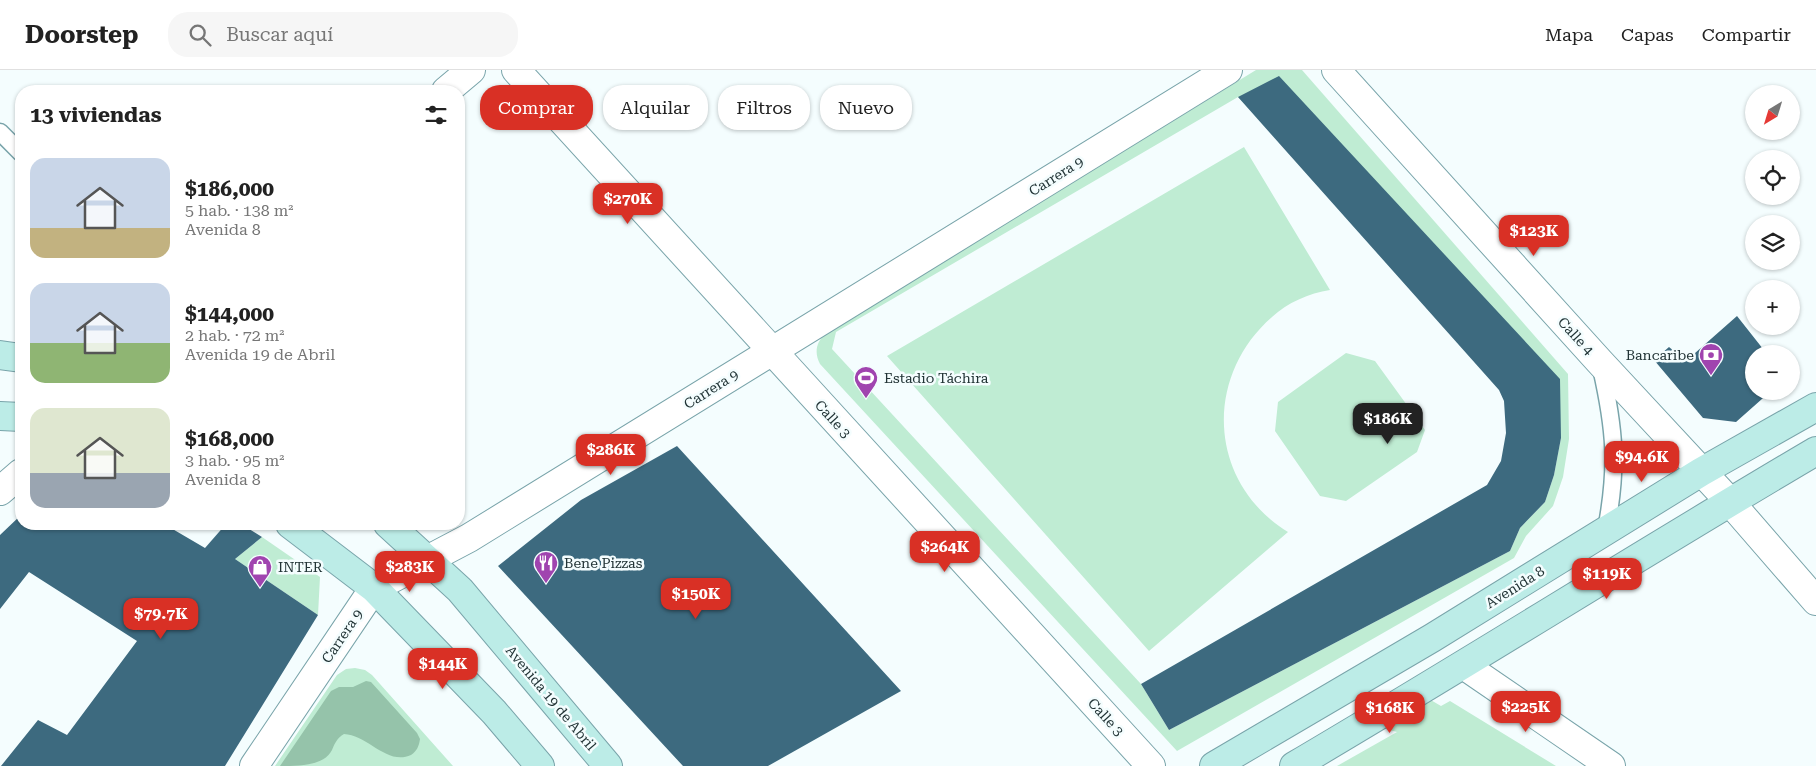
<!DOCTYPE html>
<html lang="es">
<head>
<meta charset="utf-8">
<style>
	:root { --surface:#fff; --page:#f6f6f6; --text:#222; --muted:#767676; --line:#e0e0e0; --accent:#d93025 }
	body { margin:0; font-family:"Roboto Serif",serif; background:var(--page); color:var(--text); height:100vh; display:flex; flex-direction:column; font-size:19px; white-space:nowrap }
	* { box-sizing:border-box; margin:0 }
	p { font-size:16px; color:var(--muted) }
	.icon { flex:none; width:28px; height:28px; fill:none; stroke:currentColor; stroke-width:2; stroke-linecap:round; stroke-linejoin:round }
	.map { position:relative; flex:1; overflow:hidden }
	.sheet { position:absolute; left:15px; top:15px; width:450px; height:445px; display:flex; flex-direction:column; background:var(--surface); border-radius:20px; box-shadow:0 1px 4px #0004 }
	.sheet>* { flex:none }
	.hud { position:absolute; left:480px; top:15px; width:475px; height:45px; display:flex; gap:10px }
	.needle { width:32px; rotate:218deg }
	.controls { position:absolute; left:1745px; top:15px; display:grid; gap:10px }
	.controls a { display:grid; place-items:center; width:55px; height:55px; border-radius:50%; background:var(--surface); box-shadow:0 1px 4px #0004; font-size:25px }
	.price { position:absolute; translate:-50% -42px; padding:0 11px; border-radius:10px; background:var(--accent); color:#fff; font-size:16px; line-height:32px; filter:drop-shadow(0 1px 2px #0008) }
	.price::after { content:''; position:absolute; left:50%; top:30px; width:15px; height:11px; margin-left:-8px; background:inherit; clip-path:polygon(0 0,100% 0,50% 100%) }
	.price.on { background:#222; color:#fff }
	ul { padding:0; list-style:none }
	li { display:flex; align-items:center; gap:15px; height:125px; padding:0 15px }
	li span { display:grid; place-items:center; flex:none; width:140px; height:100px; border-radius:15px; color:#555 }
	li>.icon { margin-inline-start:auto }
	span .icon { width:60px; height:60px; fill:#fffc; stroke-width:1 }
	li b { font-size:21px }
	h2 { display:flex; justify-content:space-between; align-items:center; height:60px; padding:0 15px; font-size:21px }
	.pill { padding:0 18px; border-radius:20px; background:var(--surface); box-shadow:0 1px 4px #0004; font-size:18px; line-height:45px }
	.pill.on { background:var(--accent); color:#fff }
	header { display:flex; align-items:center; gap:30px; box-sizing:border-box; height:70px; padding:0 25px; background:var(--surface); border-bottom:1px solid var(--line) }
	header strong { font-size:24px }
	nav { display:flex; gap:28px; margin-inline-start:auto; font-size:18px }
	.search { width:350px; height:45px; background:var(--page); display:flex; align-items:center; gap:12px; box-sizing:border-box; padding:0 18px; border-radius:20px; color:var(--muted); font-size:19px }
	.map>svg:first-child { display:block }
	.green { fill:#bfecd3; fill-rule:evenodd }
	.forest { fill:#95c3aa }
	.building { fill:#3d6a7f }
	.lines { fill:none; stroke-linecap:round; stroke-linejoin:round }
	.lane-casing { stroke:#79a4aa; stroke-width:19 }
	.street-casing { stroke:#79a4aa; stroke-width:30 }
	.secondary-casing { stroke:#79a4aa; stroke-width:30 }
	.lane { stroke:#fff; stroke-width:16 }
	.street { stroke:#fff; stroke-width:28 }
	.secondary { stroke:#bcece7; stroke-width:28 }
	.labels { text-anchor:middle; stroke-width:5; stroke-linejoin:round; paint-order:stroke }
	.street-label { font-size:14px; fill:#223436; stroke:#f4fdfe }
	.poi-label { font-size:14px; fill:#223436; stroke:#f4fdfe; text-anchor:start }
</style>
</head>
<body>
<header>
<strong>Doorstep</strong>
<div class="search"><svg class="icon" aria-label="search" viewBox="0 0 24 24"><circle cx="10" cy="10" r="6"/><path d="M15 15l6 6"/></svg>Buscar aquí</div>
<nav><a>Mapa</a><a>Capas</a><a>Compartir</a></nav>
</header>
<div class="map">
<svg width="1816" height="696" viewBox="0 0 1816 696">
	<rect width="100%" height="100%" fill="#f4fdfe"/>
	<path class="green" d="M1256,0H1302L1568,304L1569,369L1563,407L1553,436L1526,466L1514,488L1177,681L820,294C814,283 816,271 826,264ZM1238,27L1561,368L1554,405L1545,432L1520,458L1510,481L1169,660L1141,614L832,279L836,262Z
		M1244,77L1330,220C1309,223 1287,233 1272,247C1203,307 1208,413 1288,462L1149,581L887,286Z
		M1346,283L1375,291L1425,360L1417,382L1346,431L1320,426L1275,361L1278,332Z
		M262,467L320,507L318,545L235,489Z
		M355,598L365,600L372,605L453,696H275L337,605L346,599Z
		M1429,629L1441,636L1450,631L1556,696H1337L1397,662L1382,658Z"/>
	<path class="forest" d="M366,611L371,612L417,663L420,669C419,676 417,681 411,685C387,696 368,665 344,664C337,668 335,673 332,680C324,696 299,696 280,696L331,621L339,617H353Z"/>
	<path class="building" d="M1279,6L1560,309L1561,368L1554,405L1545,432L1520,458L1510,481L1169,660L1141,614L1487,415L1501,391L1506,363L1504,331L1499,320L1238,27Z
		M1737,246L1767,284H1754V321H1771L1736,352L1703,348L1654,290L1669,277L1686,291Z
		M677,376L901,621L768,696H683L498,496L581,430Z
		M21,445V454H164L205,478L226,454H241L262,467L235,489L318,545L225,696H1L38,650L67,665L137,571L29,502L0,539V465Z"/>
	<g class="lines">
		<g class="lane-casing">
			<path id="lane" d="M0,62L21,83
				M1601,298C1615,360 1618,397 1606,460"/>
		</g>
		<g class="street-casing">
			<path id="street" d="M516,0L1151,696
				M1336,0L1599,291L1730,432L1816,531
				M446,21L471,0
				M0,421L21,403
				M1465,596L1611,696
				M254,696L374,518L469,468L1228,0"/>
		</g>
		<g class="secondary-casing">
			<path id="secondary" d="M0,285L21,288
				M0,346L21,347
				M290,454L374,518L494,642L540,696
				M388,454L460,520L608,696
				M1214,696L1432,568L1701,402L1816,337
				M1294,696C1469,593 1641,484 1816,381"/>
		</g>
		<use href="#lane" class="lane"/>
		<use href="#street" class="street"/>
		<use href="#secondary" class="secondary"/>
	</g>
	<defs>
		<g id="bank-pin" transform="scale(1.25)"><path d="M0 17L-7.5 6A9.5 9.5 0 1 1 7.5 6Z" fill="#a044af" stroke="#f4fdfe"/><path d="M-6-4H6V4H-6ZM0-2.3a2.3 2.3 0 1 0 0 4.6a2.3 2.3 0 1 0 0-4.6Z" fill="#fff"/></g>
		<g id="stadium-pin" transform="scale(1.25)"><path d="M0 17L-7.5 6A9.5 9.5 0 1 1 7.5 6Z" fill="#a044af" stroke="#f4fdfe"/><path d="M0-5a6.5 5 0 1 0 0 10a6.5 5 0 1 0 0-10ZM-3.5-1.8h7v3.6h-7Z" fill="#fff"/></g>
		<g id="restaurant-pin" transform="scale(1.25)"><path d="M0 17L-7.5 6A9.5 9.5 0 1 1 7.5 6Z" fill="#a044af" stroke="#f4fdfe"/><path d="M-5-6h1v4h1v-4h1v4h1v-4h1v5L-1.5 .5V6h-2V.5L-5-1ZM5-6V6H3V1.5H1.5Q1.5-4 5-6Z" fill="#fff"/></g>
		<g id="shop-pin" transform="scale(1.25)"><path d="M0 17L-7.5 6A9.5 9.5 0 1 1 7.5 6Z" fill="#a044af" stroke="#f4fdfe"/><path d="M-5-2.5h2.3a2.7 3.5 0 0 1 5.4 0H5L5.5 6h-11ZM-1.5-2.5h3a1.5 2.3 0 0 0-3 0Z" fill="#fff"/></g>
	</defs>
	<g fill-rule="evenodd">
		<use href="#bank-pin" x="1711" y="285"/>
		<use href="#stadium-pin" x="866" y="308"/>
		<use href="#restaurant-pin" x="546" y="493"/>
		<use href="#shop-pin" x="260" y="497"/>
	</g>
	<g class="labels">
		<g class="street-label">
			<text transform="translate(1056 106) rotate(-32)" y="5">Carrera 9</text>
			<text transform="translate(1576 266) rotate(48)" y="5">Calle 4</text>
			<text transform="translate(711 319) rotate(-32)" y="5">Carrera 9</text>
			<text transform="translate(833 349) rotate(48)" y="5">Calle 3</text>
			<text transform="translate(1515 517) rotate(-32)" y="5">Avenida 8</text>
			<text transform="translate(342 566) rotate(-56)" y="5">Carrera 9</text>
			<text transform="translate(551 628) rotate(50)" y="5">Avenida 19 de Abril</text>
			<text transform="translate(1106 647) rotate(48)" y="5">Calle 3</text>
		</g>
		<g class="poi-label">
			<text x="1694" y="290" text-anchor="end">Bancaribe</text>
			<text x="884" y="313">Estadio Táchira</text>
			<text x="564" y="498">Bene Pizzas</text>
			<text x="278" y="502">INTER</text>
		</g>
	</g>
</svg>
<div class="controls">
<a><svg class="needle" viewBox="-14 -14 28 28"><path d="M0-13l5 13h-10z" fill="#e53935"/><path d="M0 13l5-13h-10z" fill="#767676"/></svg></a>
<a><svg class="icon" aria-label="locate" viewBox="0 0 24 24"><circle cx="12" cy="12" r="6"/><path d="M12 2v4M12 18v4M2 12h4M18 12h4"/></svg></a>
<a><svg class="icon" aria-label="layers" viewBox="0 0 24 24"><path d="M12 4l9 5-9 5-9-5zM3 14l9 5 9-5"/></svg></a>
<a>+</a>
<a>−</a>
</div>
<b class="price" style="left:628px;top:155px">$270K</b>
<b class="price" style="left:1534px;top:187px">$123K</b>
<b class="price on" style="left:1388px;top:375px">$186K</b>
<b class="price" style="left:611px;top:406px">$286K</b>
<b class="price" style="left:1642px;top:413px">$94.6K</b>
<b class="price" style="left:945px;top:503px">$264K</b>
<b class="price" style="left:410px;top:523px">$283K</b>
<b class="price" style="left:1607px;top:530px">$119K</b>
<b class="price" style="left:696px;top:550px">$150K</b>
<b class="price" style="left:161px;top:570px">$79.7K</b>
<b class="price" style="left:443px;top:620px">$144K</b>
<b class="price" style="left:1526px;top:663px">$225K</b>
<b class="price" style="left:1390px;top:664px">$168K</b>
<div class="hud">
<a class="pill on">Comprar</a>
<a class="pill">Alquilar</a>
<a class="pill">Filtros</a>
<a class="pill">Nuevo</a>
</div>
<section class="sheet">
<h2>13 viviendas<svg class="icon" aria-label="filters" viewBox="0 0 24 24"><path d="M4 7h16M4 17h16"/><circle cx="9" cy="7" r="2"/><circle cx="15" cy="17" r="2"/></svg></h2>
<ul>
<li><span style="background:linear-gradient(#c9d6e8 70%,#c2b280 0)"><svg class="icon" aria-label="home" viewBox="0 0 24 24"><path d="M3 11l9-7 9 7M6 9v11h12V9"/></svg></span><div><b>$186,000</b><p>5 hab. · 138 m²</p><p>Avenida 8</p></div></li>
<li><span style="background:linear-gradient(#c9d6e8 60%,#8fb573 0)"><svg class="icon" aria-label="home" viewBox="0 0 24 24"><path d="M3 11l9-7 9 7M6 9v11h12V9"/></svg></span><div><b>$144,000</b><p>2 hab. · 72 m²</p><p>Avenida 19 de Abril</p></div></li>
<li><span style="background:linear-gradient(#dfe7d0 65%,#9aa5b1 0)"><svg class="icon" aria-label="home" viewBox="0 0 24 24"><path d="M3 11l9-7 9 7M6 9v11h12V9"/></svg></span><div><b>$168,000</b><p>3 hab. · 95 m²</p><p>Avenida 8</p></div></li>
</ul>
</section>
</div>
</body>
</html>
